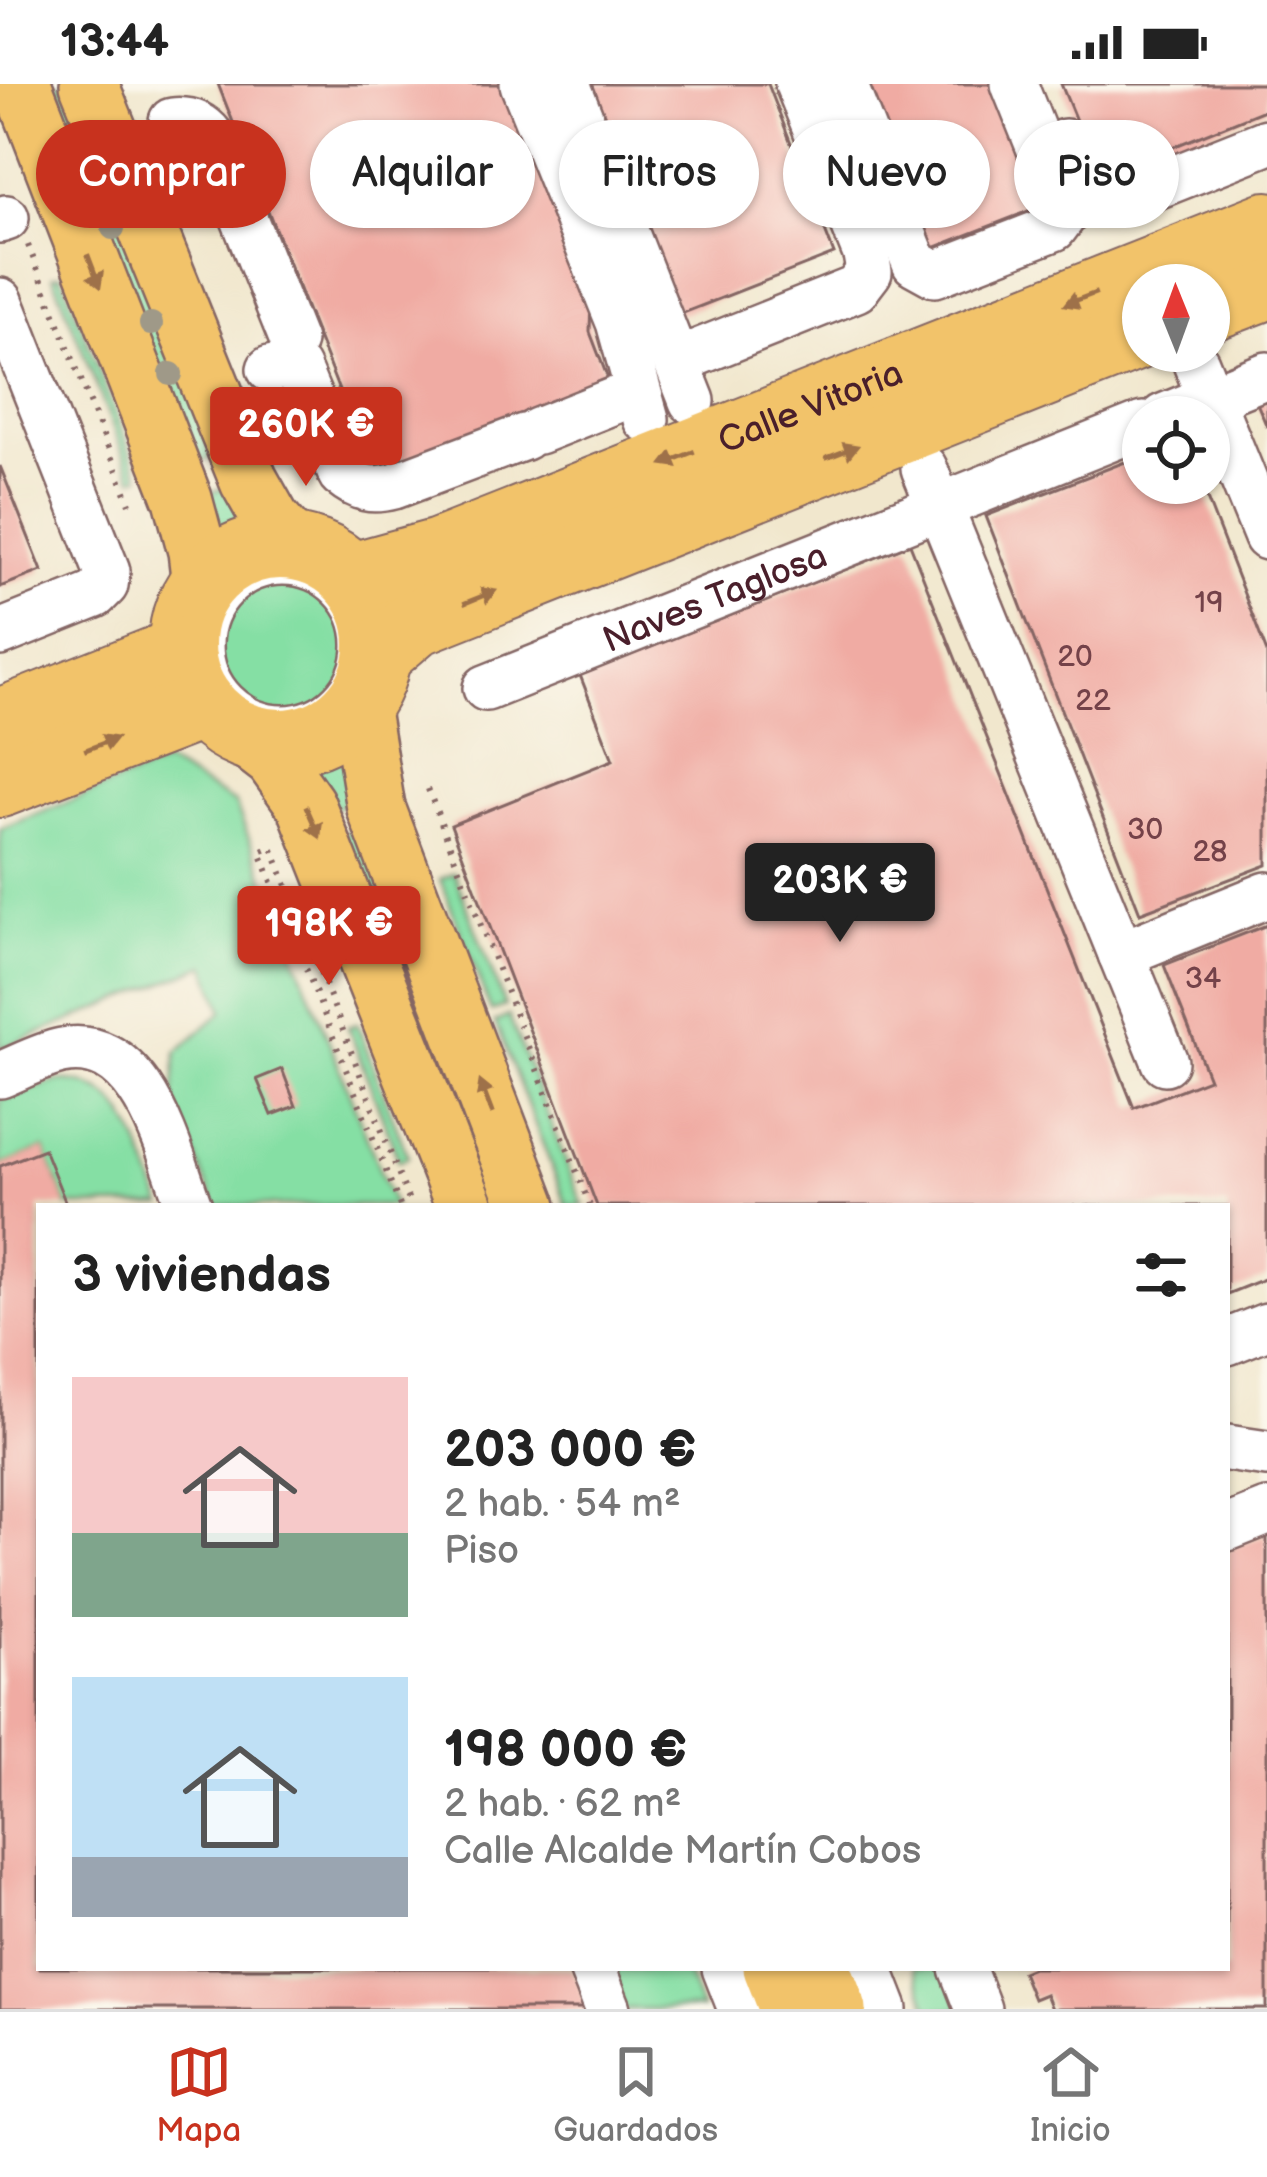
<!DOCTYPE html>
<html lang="es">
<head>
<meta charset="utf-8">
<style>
	:root { --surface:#fff; --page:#f2f2f2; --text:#222; --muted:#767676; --line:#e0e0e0; --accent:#c8321e }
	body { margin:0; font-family:"Balsamiq Sans",sans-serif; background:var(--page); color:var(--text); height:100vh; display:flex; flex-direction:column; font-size:45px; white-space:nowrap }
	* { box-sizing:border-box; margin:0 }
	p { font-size:39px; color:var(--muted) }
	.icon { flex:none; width:66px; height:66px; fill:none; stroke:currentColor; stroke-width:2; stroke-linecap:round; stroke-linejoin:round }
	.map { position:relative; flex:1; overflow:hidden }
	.drawer { position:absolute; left:36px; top:1119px; width:1194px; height:768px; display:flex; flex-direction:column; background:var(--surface); border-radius:0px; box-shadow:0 3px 9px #0004 }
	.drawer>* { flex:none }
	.banner { position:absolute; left:36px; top:36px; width:1197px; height:108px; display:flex; gap:24px }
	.needle { width:78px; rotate:359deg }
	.tools { position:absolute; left:1122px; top:180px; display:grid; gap:24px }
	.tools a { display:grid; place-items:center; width:108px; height:108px; border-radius:50%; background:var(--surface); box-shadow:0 3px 9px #0004; font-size:60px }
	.price { position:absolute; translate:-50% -102px; padding:0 27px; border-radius:12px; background:var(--accent); color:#fff; font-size:39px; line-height:78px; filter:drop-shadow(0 3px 6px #0008) }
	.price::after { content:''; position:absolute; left:50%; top:72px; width:36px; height:27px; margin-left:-18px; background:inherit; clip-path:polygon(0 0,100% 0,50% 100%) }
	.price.on { background:#222; color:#fff }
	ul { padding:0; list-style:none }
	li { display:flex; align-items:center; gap:36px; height:300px; padding:0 36px }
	li span { display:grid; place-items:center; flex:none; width:336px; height:240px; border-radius:0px; color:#555 }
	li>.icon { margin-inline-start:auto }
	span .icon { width:144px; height:144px; fill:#fffc; stroke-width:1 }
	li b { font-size:51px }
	h2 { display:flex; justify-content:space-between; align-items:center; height:144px; padding:0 36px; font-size:51px }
	.tag { padding:0 42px; border-radius:54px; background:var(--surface); box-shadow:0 3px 9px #0004; font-size:42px; line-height:108px }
	.tag.on { background:var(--accent); color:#fff }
	.status { display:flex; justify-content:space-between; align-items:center; height:84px; padding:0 60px; background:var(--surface); direction:ltr }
	.status svg { height:33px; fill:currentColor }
	.tabs { display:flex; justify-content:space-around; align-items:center; height:168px; border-top:3px solid var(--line); background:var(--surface); font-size:33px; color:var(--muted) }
	.tabs a { display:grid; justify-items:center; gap:6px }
	.tabs .on { color:var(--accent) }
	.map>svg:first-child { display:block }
	.green { fill:#85dfa4; stroke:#687f68; stroke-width:3 }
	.building { fill:#f0aba3 }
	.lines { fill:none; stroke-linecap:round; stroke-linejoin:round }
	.minor-casing { stroke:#846564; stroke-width:50 }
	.major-casing { stroke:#846564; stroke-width:62 }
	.highway-casing { stroke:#846564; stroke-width:70 }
	.path { stroke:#846564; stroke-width:6; stroke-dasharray:3 9; stroke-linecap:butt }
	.minor { stroke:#fff; stroke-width:45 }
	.major { stroke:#f2c36a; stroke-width:57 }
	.highway { stroke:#f2c36a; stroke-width:66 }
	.tree { fill:#9f9988 }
	.oneway { fill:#9e714a }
	.labels { text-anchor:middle; stroke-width:9; stroke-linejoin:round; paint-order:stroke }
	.number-label { font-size:30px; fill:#744249 }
	.street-label { font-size:36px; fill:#4a1f2b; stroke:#fbf7ec }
</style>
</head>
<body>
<div class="status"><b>13:44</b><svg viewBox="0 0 49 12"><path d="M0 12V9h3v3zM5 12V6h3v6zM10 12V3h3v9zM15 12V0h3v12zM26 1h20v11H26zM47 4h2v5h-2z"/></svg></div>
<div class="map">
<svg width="1267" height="1925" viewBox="0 0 1267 1925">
	<rect width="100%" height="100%" fill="#fbf7ec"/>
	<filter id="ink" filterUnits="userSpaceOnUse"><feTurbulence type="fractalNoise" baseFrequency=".00833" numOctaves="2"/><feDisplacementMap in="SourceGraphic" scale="24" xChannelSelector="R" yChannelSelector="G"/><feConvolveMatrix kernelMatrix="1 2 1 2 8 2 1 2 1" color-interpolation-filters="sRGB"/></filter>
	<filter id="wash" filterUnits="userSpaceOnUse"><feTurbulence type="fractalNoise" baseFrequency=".004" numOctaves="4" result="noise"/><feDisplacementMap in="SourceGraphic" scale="48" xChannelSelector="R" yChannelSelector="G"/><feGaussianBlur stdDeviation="2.7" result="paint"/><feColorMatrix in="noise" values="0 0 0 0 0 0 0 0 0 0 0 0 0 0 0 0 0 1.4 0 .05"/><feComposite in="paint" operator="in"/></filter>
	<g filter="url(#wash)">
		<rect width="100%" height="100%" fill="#f1e7cd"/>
		<path class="green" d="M41,0H71L217,372L191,382Z
			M61,190L140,392L133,394L53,192Z
			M229,402L245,438L216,449L203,412Z
			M206 560a76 76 0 1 1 152 0a76 76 0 1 1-152 0Z
			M346,667L354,717L330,726L306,683L328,679Z
			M165,679L235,719L394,1122H215L173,1014L177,968L223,927L206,881L0,965V745Z
			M361,742L509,1122H487L339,751Z
			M454,789L505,922L491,927L440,795Z
			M509,932L583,1122H567L495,938Z
			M357,940L408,1073L399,1077L348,943Z
			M57,997C129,993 140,1068 163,1122H67L44,1065L0,1082V1015Z
			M607,1884H685L701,1925H623Z
			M913,1884H944L962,1925H929Z"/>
		<g id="blocks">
			<path class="building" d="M218,0H508L591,212L590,248L608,295L399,378L381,332L353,342Z
				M590,0H768L834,170L678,231Z
				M861,0H1002L1049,119L926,167Z
				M1061,0H1267V25L1099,93Z
				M1267,315V343L1257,319Z
				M1143,371V399H1201L1267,569V781L1140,829L986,432Z
				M0,382L42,487L0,503Z
				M910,460L1134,1024L1209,995L1164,881L1267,841V1194L1227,1210V1122H597L451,741L613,676L580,591Z
				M282,985L296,1022L272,1031L257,995Z
				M44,1065L67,1122H39V1884H572L588,1925H0V1082Z
				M1267,1450V1925H1051L1045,1910L1033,1915L1022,1888L1032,1884H1227V1466Z"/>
		</g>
	</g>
	<g filter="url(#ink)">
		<use href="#blocks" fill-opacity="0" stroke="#846564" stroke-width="3"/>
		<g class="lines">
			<g class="minor-casing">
				<g id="minor">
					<path d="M523,0L619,238L646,335"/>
					<path d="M567,0L692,317"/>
					<path d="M844,0L915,179L935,190L1054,144L1063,132L1061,117L1014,0"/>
					<path d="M172,37C218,32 224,80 239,115"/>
					<path d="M1065,58L1086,111L1097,116H1121L1267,58"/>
					<path d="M241,127L293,257"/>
					<path d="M0,136L6,134"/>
					<path d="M0,217L107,487L105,501L95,511L0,549"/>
					<path d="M676,277L856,205L869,188L866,170L798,0"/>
					<path d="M1196,279L1267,453"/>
					<path d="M270,285L291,280L297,284L341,390C359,405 372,408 394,402L524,353"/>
					<path d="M1163,333L1267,291"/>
					<path d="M538,347L636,308"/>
					<path d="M924,384L1165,978"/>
					<circle cx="283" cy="561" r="83"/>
					<path id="s1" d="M486,604L1143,341"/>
					<path d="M1121,870L1267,811"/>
					<path d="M0,991C20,983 42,971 62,967C143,951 168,1067 189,1122"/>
					<path d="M1227,1258L1267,1242"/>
					<path d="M1227,1364L1267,1370"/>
					<path d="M1227,1444L1267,1428"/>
					<path d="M592,1884L608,1925"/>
					<path d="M725,1884L741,1925"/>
					<path d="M869,1884L885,1925"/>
					<path d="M962,1884L978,1925"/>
				</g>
			</g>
			<g class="major-casing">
				<path id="major" d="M22,0L183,415L197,467L201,501
					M89,0L249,397L271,436L294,462
					M359,620L376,724L528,1122
					M239,649L274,676L306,721L465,1122
					M772,1884L788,1925
					M822,1884L838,1925"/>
			</g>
			<g class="highway-casing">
				<g id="highway">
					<path d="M1209,224L1267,202"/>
					<circle cx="280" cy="560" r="98"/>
					<path id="s2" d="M352,492L439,468L1267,141"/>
					<path d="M379,570L415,539L1143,250"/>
					<path d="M0,638L182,566"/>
					<path d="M0,700L203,622"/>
				</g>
			</g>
			<path class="path" d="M179,76L202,136
				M28,161L130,420
				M428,705L590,1122
				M400,1122L260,768L272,763L411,1122"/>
			<use href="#minor" class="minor"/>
			<use href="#major" class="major"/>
			<use href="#highway" class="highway"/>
		</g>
		<g class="tree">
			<circle cx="99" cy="104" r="12"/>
			<circle cx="113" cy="144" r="12"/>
			<circle cx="151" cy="240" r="12"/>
			<circle cx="171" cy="290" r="12"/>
		</g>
		<defs><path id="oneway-solid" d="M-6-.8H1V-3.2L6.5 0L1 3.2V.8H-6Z" transform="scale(3)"/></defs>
		<g class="oneway">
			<use href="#oneway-solid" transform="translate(94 187) rotate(69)"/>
			<use href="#oneway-solid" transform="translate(1080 215) rotate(159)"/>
			<use href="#oneway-solid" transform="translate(842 368) rotate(-21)"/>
			<use href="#oneway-solid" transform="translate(678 374) rotate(158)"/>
			<use href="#oneway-solid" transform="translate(480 513) rotate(-22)"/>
			<use href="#oneway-solid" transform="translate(101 660) rotate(-21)"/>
			<use href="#oneway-solid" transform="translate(313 738) rotate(66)"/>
			<use href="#oneway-solid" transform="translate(486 1013) rotate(-111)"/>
		</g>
	</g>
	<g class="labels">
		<g class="number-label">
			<text x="1209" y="528">19</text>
			<text x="1075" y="582">20</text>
			<text x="1093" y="626">22</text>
			<text x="1145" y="755">30</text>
			<text x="1210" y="777">28</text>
			<text x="1203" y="904">34</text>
		</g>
		<g class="street-label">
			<text dy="13" stroke="none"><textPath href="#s2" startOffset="489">Calle Vitoria</textPath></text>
			<text dy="13" stroke="none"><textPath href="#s1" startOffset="246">Naves Taglosa</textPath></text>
		</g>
	</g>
</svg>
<div class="tools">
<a><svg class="needle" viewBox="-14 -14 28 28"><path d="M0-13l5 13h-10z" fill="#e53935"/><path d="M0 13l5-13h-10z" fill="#767676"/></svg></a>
<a><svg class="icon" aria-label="locate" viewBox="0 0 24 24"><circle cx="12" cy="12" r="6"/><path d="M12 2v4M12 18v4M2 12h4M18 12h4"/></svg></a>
</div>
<b class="price" style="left:306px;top:405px">260K €</b>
<b class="price on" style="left:840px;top:861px">203K €</b>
<b class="price" style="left:329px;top:904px">198K €</b>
<div class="banner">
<a class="tag on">Comprar</a>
<a class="tag">Alquilar</a>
<a class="tag">Filtros</a>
<a class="tag">Nuevo</a>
<a class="tag">Piso</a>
</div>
<section class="drawer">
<h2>3 viviendas<svg class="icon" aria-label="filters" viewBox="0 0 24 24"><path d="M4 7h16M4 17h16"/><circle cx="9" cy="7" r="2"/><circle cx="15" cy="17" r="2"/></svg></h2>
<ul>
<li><span style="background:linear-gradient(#f6c9c9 65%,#7fa58c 0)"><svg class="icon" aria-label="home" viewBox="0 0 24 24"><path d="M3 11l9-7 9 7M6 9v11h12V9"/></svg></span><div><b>203 000 €</b><p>2 hab. · 54 m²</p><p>Piso</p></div></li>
<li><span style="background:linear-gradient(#bfe0f5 75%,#9aa5b1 0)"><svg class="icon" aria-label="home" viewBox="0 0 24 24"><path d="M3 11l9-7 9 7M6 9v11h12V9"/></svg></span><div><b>198 000 €</b><p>2 hab. · 62 m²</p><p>Calle Alcalde Martín Cobos</p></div></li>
</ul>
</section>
</div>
<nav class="tabs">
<a class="on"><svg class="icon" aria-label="map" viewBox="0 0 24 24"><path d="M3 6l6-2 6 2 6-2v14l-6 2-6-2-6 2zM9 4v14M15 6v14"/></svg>Mapa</a>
<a><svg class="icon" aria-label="saved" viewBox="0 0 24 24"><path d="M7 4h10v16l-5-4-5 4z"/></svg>Guardados</a>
<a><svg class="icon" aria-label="home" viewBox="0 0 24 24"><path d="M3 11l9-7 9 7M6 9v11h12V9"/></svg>Inicio</a>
</nav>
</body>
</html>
